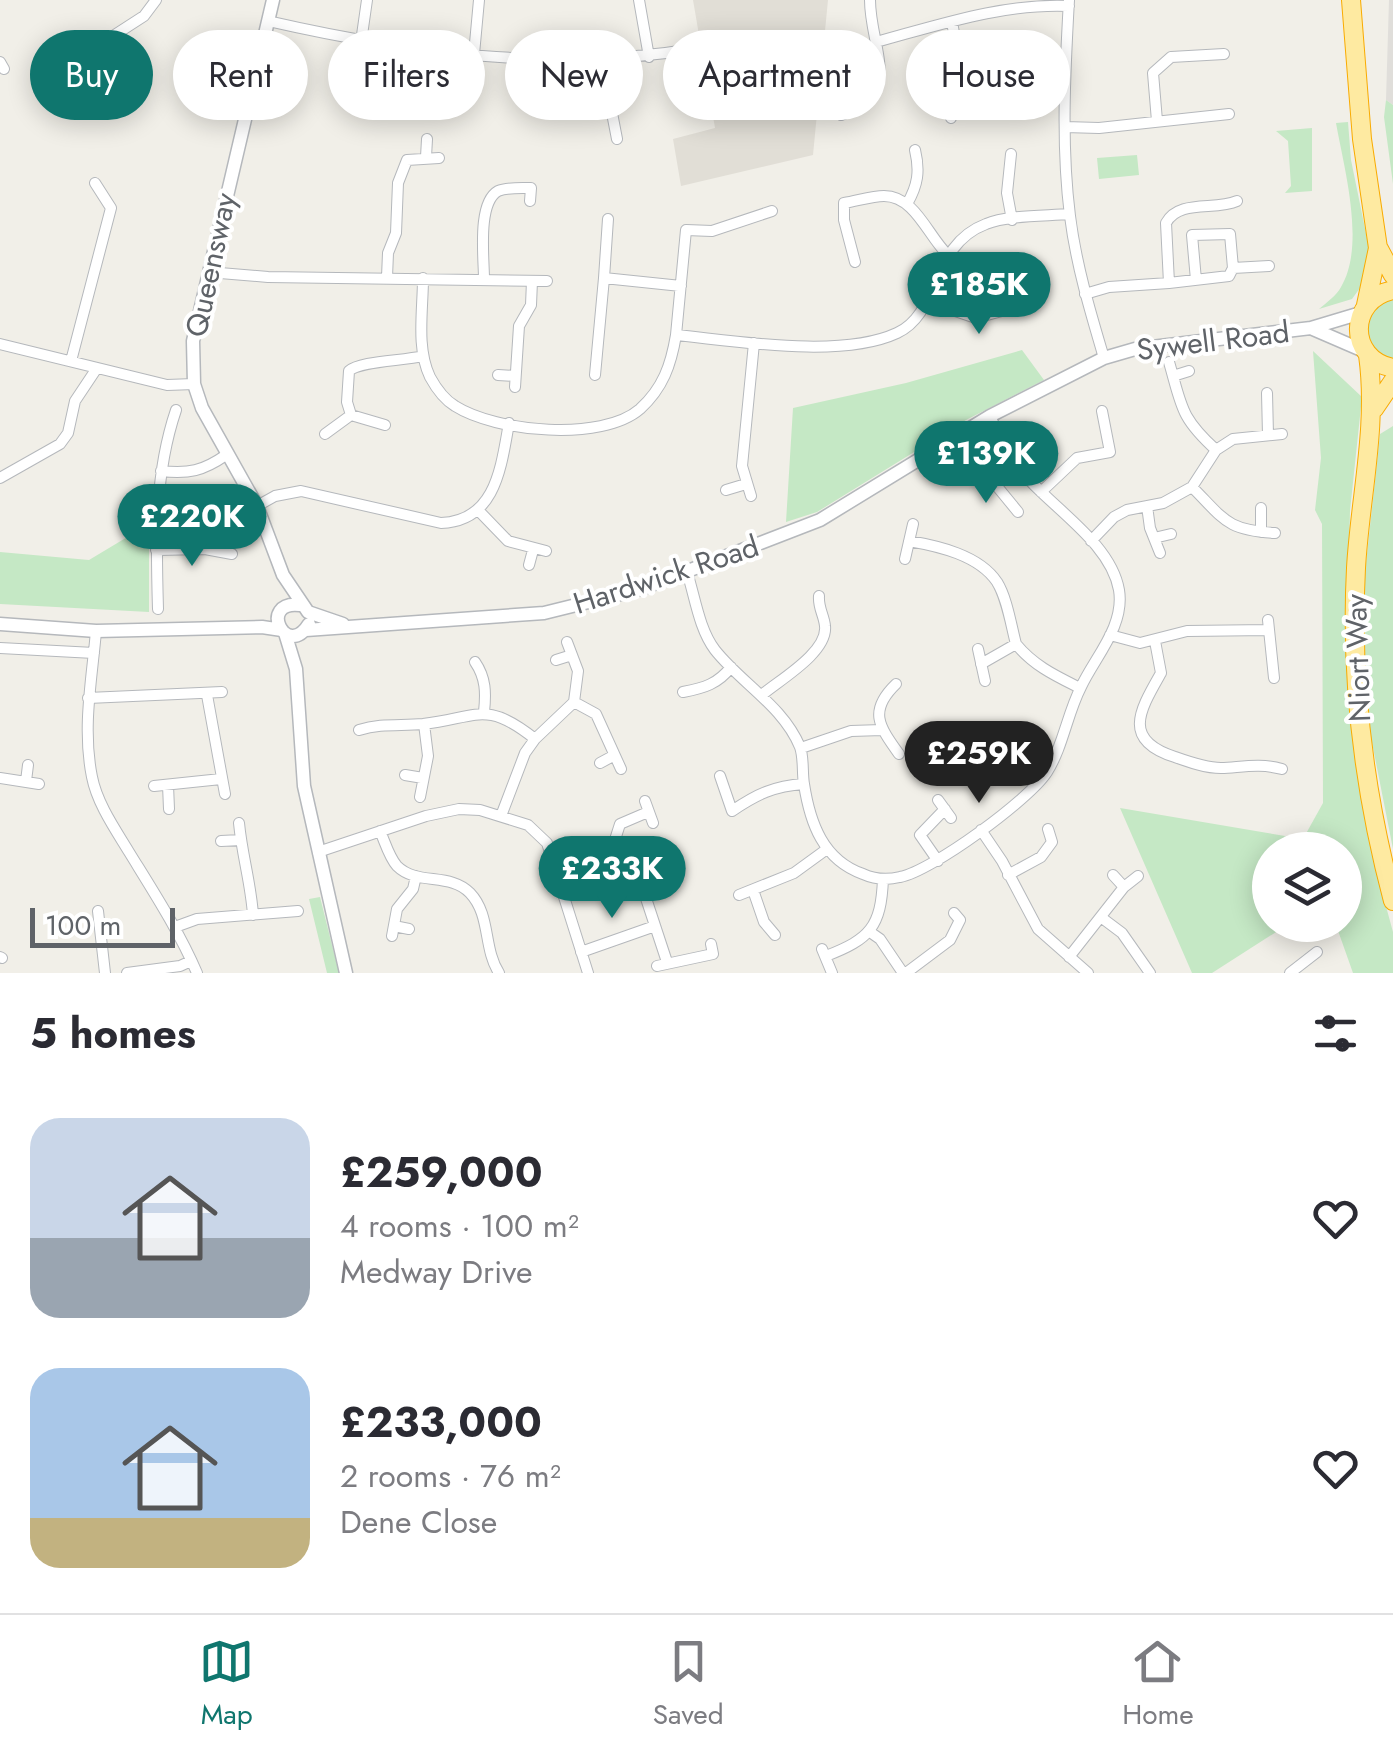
<!DOCTYPE html>
<html lang="en">
<head>
<meta charset="utf-8">
<style>
	:root { --surface:#fff; --page:#f2f2f3; --text:#2b2b33; --muted:#7c7c81; --line:#e1e1e2; --accent:#0f766e }
	body { margin:0; font-family:Jost,sans-serif; background:var(--page); color:var(--text); height:100vh; display:flex; flex-direction:column; font-size:38px; white-space:nowrap }
	* { box-sizing:border-box; margin:0 }
	p { font-size:32px; color:var(--muted) }
	.icon { flex:none; width:55px; height:55px; fill:none; stroke:currentColor; stroke-width:2; stroke-linecap:round; stroke-linejoin:round }
	.map { position:relative; height:973px; overflow:hidden }
	.side { display:flex; flex-direction:column; background:var(--surface); flex:1 }
	.side>* { flex:none }
	.hud { position:absolute; left:30px; top:30px; width:1335px; height:90px; display:flex; gap:20px }
	.tools { position:absolute; left:1252px; top:832px; display:grid; gap:20px }
	.tools a { display:grid; place-items:center; width:110px; height:110px; border-radius:50%; background:var(--surface); box-shadow:0 5px 25px #0003; font-size:50px }
	.scale { position:absolute; left:30px; bottom:25px; width:145px; box-sizing:border-box; padding-left:10px; border:5px solid #5f6368; border-top:0; font-size:28px; line-height:35px; white-space:nowrap; color:#5f6368; -webkit-text-stroke:8px #fff; paint-order:stroke }
	.price { position:absolute; translate:-50% -85px; padding:0 22px; border-radius:35px; background:var(--accent); color:#fff; font-size:32px; line-height:65px; filter:drop-shadow(0 2px 5px #0008) }
	.price::after { content:''; position:absolute; left:50%; top:60px; width:30px; height:22px; margin-left:-15px; background:inherit; clip-path:polygon(0 0,100% 0,50% 100%) }
	.price.current { background:#222; color:#fff }
	ul { padding:0; list-style:none }
	li { display:flex; align-items:center; gap:30px; height:250px; padding:0 30px }
	li span { display:grid; place-items:center; flex:none; width:280px; height:200px; border-radius:30px; color:#555 }
	li>.icon { margin-inline-start:auto }
	span .icon { width:120px; height:120px; fill:#fffc; stroke-width:1 }
	li b { font-size:42px }
	h2 { display:flex; justify-content:space-between; align-items:center; height:120px; padding:0 30px; font-size:42px }
	.pill { padding:0 35px; border-radius:45px; background:var(--surface); box-shadow:0 5px 25px #0003; font-size:35px; line-height:90px }
	.pill.current { background:var(--accent); color:#fff }
	.tabs { display:flex; justify-content:space-around; align-items:center; height:140px; border-top:2px solid var(--line); background:var(--surface); font-size:28px; color:var(--muted) }
	.tabs a { display:grid; justify-items:center; gap:5px }
	.tabs .current { color:var(--accent) }
	.map>svg:first-child { display:block }
	.industrial { fill:#e0deda }
	.education { fill:#e1ded6 }
	.green { fill:#c5e8c5 }
	.lines { fill:none; stroke-linecap:round; stroke-linejoin:round }
	.minor-casing { stroke:#b5b8bc; stroke-width:12 }
	.tertiary-casing { stroke:#b5b8bc; stroke-width:15 }
	.trunk-casing { stroke:#f9ab00; stroke-width:20 }
	.minor { stroke:#fff; stroke-width:10 }
	.tertiary { stroke:#fff; stroke-width:12 }
	.trunk { stroke:#feeaa1; stroke-width:18 }
	.labels { text-anchor:middle; stroke-width:8; stroke-linejoin:round; paint-order:stroke }
	.street-label { font-size:30px; fill:#5f6368; stroke:#fff }
</style>
</head>
<body>
<div class="map">
<svg width="1393" height="973" viewBox="0 0 1393 973">
	<rect width="100%" height="100%" fill="#f1efe8"/>
	<path class="industrial" d="M1389,0H1393V105L1386,100Z"/>
	<path class="education" d="M693,0H828L813,155L681,186L673,139L715,128Z"/>
	<path class="green" d="M1386,100L1393,105V184L1384,117Z
		M1348,122L1351,160L1369,248L1360,288L1352,299L1319,309C1326,303 1337,295 1341,287C1366,245 1344,168 1336,123Z
		M1312,128V191L1285,193L1291,186L1288,141L1276,131Z
		M1137,155L1139,175L1099,179L1097,158Z
		M1393,295V363L1384,361L1364,335L1368,313Z
		M1022,350L1044,380L966,420L817,512L786,522L793,408L906,383Z
		M1313,351L1362,397L1350,511L1347,628L1353,742L1372,855L1393,932V973H1353L1336,925H1345V850H1270V925H1287L1212,973H1192L1120,808L1303,839L1323,803L1322,524L1315,510L1321,458Z
		M1393,426V849L1366,712L1362,600L1380,434Z
		M149,524V612L0,604V552L89,560Z
		M320,897L339,973H327L309,899Z"/>
	<g class="lines">
		<g class="minor-casing">
			<path id="minor" d="M639,0L649,57
				M1069,0C1065,71 1061,145 1070,216C1076,264 1090,311 1104,358
				M268,21C408,53 556,73 699,48
				M110,38L144,16L156,0
				M361,42L367,0
				M876,42C939,25 1003,3 1069,6
				M474,54L479,0
				M606,60V82L617,139
				M0,62L4,69
				M956,77L1024,79
				M1012,79L1013,100
				M933,103L952,105
				M378,112L391,111L406,99L407,49
				M841,115C905,92 870,49 870,0
				M951,118L958,55L952,22
				M1157,121L1153,73L1171,57L1224,54
				M1065,127L1099,128L1229,114
				M1011,154L1007,193L1012,220
				M426,157L427,139
				M907,204C918,185 920,171 915,150
				M608,219L604,278L681,286
				M855,262L844,220V203C857,201 872,196 884,196C915,196 928,236 947,254
				M1233,268L1269,266
				M208,272L268,277L547,281
				M387,277L388,253L396,233L398,183L407,160L439,158
				M423,278C423,310 416,348 430,377C436,388 445,400 455,406C496,432 602,442 640,409C663,388 671,365 676,335C737,341 841,359 897,333C941,313 930,245 986,224C1007,215 1046,216 1069,214
				M484,279C484,258 477,203 498,191C507,187 521,188 531,188L530,201
				M1169,283L1229,276L1233,268L1230,234L1192,235L1196,280
				M1085,294L1109,287L1169,283L1166,223C1179,199 1215,211 1237,201
				M926,301L976,318L1035,302
				M676,335L686,230L712,231L772,211
				M0,344L167,385L194,384
				M71,361L111,208L95,183
				M1169,362C1182,407 1180,417 1216,450
				M498,375L515,376
				M595,375L604,278
				M1173,376L1189,371
				M515,387L519,326L531,305L532,281
				M1267,393L1268,435
				M385,425L351,415L347,402L349,371C360,361 403,361 423,356
				M325,434L351,415
				M161,471C189,474 203,471 226,455
				M986,473L1018,512
				M0,478L60,444L68,433L75,401L97,368
				M992,481L1015,464
				M1192,487C1225,520 1226,530 1275,533
				M726,490L746,484
				M1041,492L1077,458L1110,452L1102,411
				M751,496L742,466L754,343
				M201,506L207,531L205,549
				M257,506L275,496L301,491L441,523C496,521 501,467 509,423
				M1147,506L1150,528L1160,553
				M1261,508V532
				M478,510L508,541L546,551
				M1154,538L1171,534
				M909,541C938,546 979,555 997,582C1007,598 1011,625 1016,644C1034,666 1056,676 1080,688
				M1091,541L1114,517L1127,510L1163,503L1192,487L1216,450L1233,439L1282,434
				M156,550L205,549L232,554
				M905,559L913,524
				M529,565L533,550
				M687,572C695,597 699,629 715,650C741,683 783,706 800,747C804,758 802,773 804,784C810,823 823,860 863,874C874,879 888,880 900,877C932,871 1030,799 1047,772C1063,747 1067,714 1081,687C1095,657 1125,626 1119,590C1110,539 1044,504 1015,463C1005,448 997,431 990,416
				M158,609C156,541 154,475 176,410
				M1268,620L1274,678
				M96,631C92,679 82,728 92,777C97,803 115,829 129,852C153,891 179,931 197,973
				M1110,635L1140,643L1187,631L1269,630
				M1155,641L1161,673C1140,710 1121,740 1175,757C1189,762 1206,768 1221,768C1243,767 1260,763 1282,769
				M0,648L94,653
				M978,649L985,681
				M556,660L572,655
				M475,662C486,678 486,693 484,712
				M981,664L1016,644
				M896,684C868,711 879,726 899,754
				M683,692C704,688 718,684 731,667
				M763,694C781,679 828,652 825,626C824,615 818,608 819,596
				M207,695L225,794
				M88,698L222,692
				M574,702L596,714L621,769
				M359,730C381,723 400,726 423,724C477,718 485,699 535,739
				M801,748L851,731L882,730
				M600,763L613,756
				M405,775L423,778
				M720,776L732,811C757,794 774,786 804,784
				M0,778L39,784
				M26,781L28,765
				M168,785L169,809
				M154,786L221,779
				M420,797L428,756L424,724
				M938,800L951,818
				M645,801L653,823
				M501,816L525,753L535,739L574,702L578,671L567,642
				M239,823C242,855 251,884 253,915
				M981,830L1002,861L1038,929L1088,973
				M380,831C385,842 389,857 397,866C417,886 450,872 470,893C491,915 483,948 499,973
				M221,841L241,840
				M599,845L613,846L636,868L667,962
				M613,846L620,824L648,812
				M318,852L426,816L459,809L480,810L528,825L547,843L588,973
				M938,861L920,835L945,809
				M1008,875L1041,857L1052,842L1048,829
				M1113,875L1124,887
				M753,890L764,922L775,935
				M739,895L794,873L827,849
				M98,911L105,973
				M1102,918L1122,933L1150,973
				M394,926L409,929
				M175,927L197,919L298,911
				M870,932L880,939L903,973
				M392,936L397,909L413,889L416,876
				M822,949L832,973
				M581,952L655,926
				M826,956C870,939 881,927 883,879
				M0,957L2,958
				M1069,957L1124,887L1138,876
				M657,966L713,954L711,944
				M127,973L180,966L191,961
				M906,973L950,940L960,920L954,913
				M1290,973L1317,952"/>
		</g>
		<g class="tertiary-casing">
			<path id="tertiary" d="M273,0L193,341L194,384L202,408L257,506L283,575L308,612L343,624
				M1313,329L1364,351
				M300,605C257,600 286,661 309,624
				M0,624L96,631L262,627L282,630
				M306,630L544,613L641,589L820,520L990,416L1104,358L1135,349L1311,328L1361,313
				M285,633L296,669L304,786L346,973"/>
		</g>
		<g class="trunk-casing">
			<path id="trunk" d="M1351,0L1362,139L1378,248L1366,305
				M1379,249L1393,275
				M1393,290C1348,299 1347,359 1393,368
				M1368,355C1378,426 1360,497 1356,568C1350,682 1364,792 1393,901
				M1374,409L1393,381"/>
		</g>
		<use href="#minor" class="minor"/>
		<use href="#tertiary" class="tertiary"/>
		<use href="#trunk" class="trunk"/>
	</g>
	<g class="labels">
		<g class="street-label">
			<text transform="translate(211 265) rotate(-78)" y="10">Queensway</text>
			<text transform="translate(1213 341) rotate(-7)" y="10">Sywell Road</text>
			<text transform="translate(666 575) rotate(-18)" y="10">Hardwick Road</text>
			<text transform="translate(1358 658) rotate(-92)" y="10">Niort Way</text>
		</g>
	</g>
</svg>
<div class="tools">
<a><svg class="icon" aria-label="layers" viewBox="0 0 24 24"><path d="M12 4l9 5-9 5-9-5zM3 14l9 5 9-5"/></svg></a>
</div>
<div class="scale">100 m</div>
<b class="price" style="left:979px;top:337px">£185K</b>
<b class="price" style="left:986px;top:506px">£139K</b>
<b class="price" style="left:192px;top:569px">£220K</b>
<b class="price current" style="left:979px;top:806px">£259K</b>
<b class="price" style="left:612px;top:921px">£233K</b>
<div class="hud">
<a class="pill current">Buy</a>
<a class="pill">Rent</a>
<a class="pill">Filters</a>
<a class="pill">New</a>
<a class="pill">Apartment</a>
<a class="pill">House</a>
</div>
</div>
<section class="side">
<h2>5 homes<svg class="icon" aria-label="filters" viewBox="0 0 24 24"><path d="M4 7h16M4 17h16"/><circle cx="9" cy="7" r="2"/><circle cx="15" cy="17" r="2"/></svg></h2>
<ul>
<li><span style="background:linear-gradient(#c9d6e8 60%,#9aa5b1 0)"><svg class="icon" aria-label="home" viewBox="0 0 24 24"><path d="M3 11l9-7 9 7M6 9v11h12V9"/></svg></span><div><b>£259,000</b><p>4 rooms · 100 m²</p><p>Medway Drive</p></div><svg class="icon" aria-label="heart" viewBox="0 0 24 24"><path d="M12 20l-8-8c-3-5 5-10 8-4 3-6 11-1 8 4z"/></svg></li>
<li><span style="background:linear-gradient(#a9c7e8 75%,#c2b280 0)"><svg class="icon" aria-label="home" viewBox="0 0 24 24"><path d="M3 11l9-7 9 7M6 9v11h12V9"/></svg></span><div><b>£233,000</b><p>2 rooms · 76 m²</p><p>Dene Close</p></div><svg class="icon" aria-label="heart" viewBox="0 0 24 24"><path d="M12 20l-8-8c-3-5 5-10 8-4 3-6 11-1 8 4z"/></svg></li>
</ul>
</section>
<nav class="tabs">
<a class="current"><svg class="icon" aria-label="map" viewBox="0 0 24 24"><path d="M3 6l6-2 6 2 6-2v14l-6 2-6-2-6 2zM9 4v14M15 6v14"/></svg>Map</a>
<a><svg class="icon" aria-label="saved" viewBox="0 0 24 24"><path d="M7 4h10v16l-5-4-5 4z"/></svg>Saved</a>
<a><svg class="icon" aria-label="home" viewBox="0 0 24 24"><path d="M3 11l9-7 9 7M6 9v11h12V9"/></svg>Home</a>
</nav>
</body>
</html>
